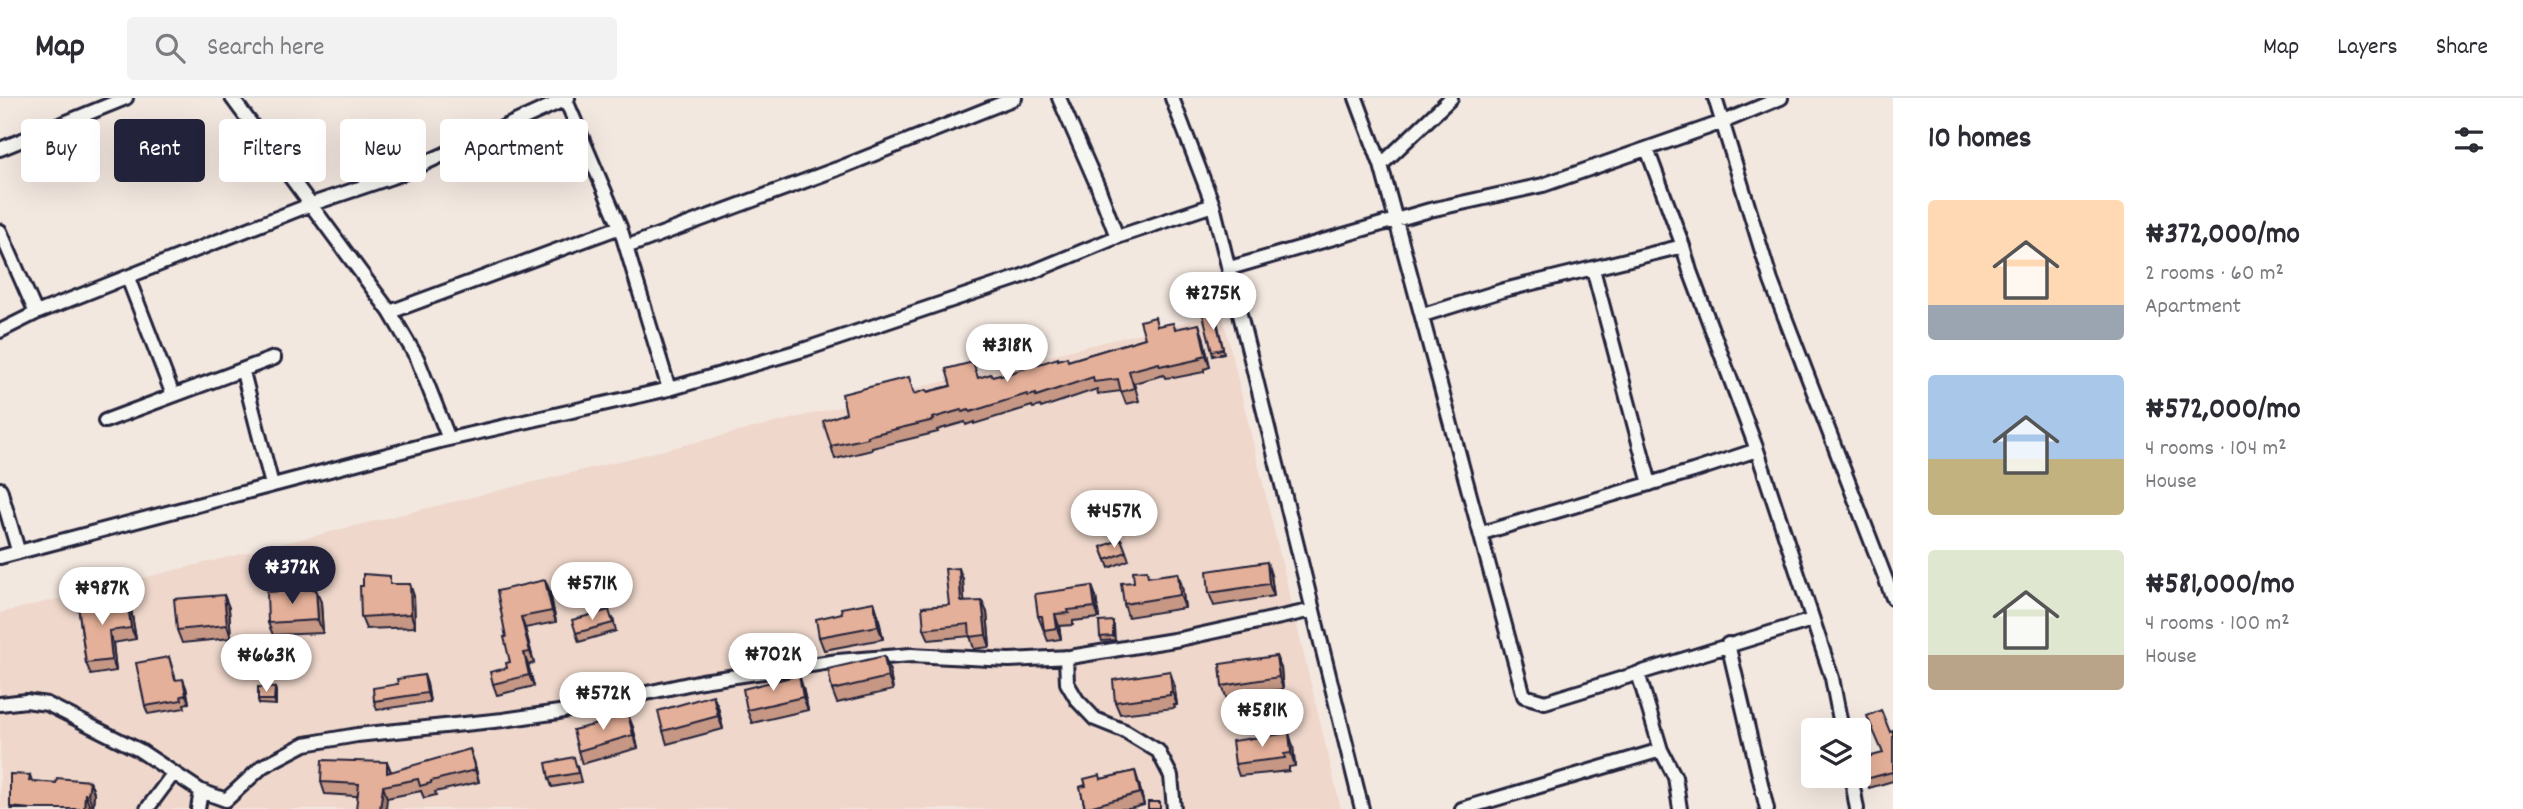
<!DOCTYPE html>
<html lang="en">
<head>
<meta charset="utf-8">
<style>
	:root { --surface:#fff; --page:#f2f2f3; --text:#2b2b33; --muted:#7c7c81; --line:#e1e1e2; --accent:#22223b }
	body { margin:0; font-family:Dekko,sans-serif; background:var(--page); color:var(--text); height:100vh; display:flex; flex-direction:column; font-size:26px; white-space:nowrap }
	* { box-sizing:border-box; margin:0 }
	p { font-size:23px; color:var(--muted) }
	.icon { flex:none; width:38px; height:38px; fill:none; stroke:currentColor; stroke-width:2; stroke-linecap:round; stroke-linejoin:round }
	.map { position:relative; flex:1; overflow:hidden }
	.panel { display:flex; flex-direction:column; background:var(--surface); width:630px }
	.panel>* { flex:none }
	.guide { position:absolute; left:21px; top:21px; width:665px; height:63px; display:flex; gap:14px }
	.tools { position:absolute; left:1801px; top:620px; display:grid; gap:14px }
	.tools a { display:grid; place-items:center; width:70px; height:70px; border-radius:7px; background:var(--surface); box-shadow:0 7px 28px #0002; font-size:35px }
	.price { position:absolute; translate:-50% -60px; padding:0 16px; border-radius:24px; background:#fff; color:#222; font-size:23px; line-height:46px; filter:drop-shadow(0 2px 4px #0008) }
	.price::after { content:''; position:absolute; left:50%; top:42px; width:21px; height:16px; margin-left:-10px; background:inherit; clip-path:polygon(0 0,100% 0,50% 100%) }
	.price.current { background:var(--accent); color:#fff }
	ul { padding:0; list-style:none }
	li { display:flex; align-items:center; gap:21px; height:175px; padding:0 35px }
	li span { display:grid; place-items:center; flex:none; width:196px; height:140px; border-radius:7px; color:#555 }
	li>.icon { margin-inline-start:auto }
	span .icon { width:84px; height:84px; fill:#fffc; stroke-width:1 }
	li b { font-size:30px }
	h2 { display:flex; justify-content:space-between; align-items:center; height:84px; padding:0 35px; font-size:30px }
	.pill { padding:0 24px; border-radius:7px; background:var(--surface); box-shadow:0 7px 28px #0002; font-size:24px; line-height:63px }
	.pill.current { background:var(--accent); color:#fff }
	header { display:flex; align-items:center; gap:42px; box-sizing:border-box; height:98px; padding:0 35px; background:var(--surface); border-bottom:2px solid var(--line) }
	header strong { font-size:33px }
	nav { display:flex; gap:38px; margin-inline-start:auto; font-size:24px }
	.search { width:490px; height:63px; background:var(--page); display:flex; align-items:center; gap:18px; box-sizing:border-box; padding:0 24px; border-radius:7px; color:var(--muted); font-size:26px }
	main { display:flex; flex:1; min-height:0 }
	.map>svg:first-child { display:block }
	.built { fill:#efd7cb }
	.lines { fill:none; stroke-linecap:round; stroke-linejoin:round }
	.street-casing { stroke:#22223b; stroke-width:18 }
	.street { stroke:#f6f6f2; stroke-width:12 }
	.wall { fill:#c59784; stroke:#22223b; stroke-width:2 }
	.shaded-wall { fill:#a07b6b; stroke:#22223b; stroke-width:2 }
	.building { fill:#e5b099; stroke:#22223b; stroke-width:2 }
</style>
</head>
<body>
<header>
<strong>Map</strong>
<div class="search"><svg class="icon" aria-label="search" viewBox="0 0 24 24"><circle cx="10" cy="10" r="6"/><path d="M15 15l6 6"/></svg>Search here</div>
<nav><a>Map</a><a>Layers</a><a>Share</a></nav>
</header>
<main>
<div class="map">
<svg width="1893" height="711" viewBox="0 0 1893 711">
	<rect width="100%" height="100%" fill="#f3e8e0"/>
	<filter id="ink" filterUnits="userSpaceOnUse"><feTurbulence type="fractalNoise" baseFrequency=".0143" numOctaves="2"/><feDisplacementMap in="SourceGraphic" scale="14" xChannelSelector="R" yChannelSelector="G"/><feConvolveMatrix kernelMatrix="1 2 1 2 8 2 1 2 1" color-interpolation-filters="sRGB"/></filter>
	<g filter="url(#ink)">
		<path class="built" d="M1222,215L1341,711H0V515Z"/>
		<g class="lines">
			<g class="street-casing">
				<path id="street" d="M232,0L390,214L417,260L449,341
					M565,0L620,129L669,291
					M1059,0L1098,89L1117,139
					M1172,0L1213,107L1362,711
					M1356,0L1381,67L1524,598L1545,604L1812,522
					M1715,0L1771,183L1893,500
					M0,51L126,0
					M1647,51L1683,148L1690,173L1757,352L1832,580L1842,632
					M1381,67L1451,0
					M0,133L36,215
					M626,149L837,71L1015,0
					M1230,170L1430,112L1543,87L1723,24L1781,0
					M1593,171L1650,386
					M128,180L173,297
					M390,214L620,129
					M1423,217L1504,192L1683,148
					M0,233L36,215L312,106L401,76L568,0
					M243,274L272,387
					M105,323L274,260
					M0,391L18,452
					M1482,435L1693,373L1757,352
					M0,459L440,343L669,291L806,251L1020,179L1117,139L1213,107
					M1728,546L1767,711
					M1066,559L1067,585L1077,602L1095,621L1125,633L1158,653L1171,678L1174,711
					M1638,575L1661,652L1675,679L1680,711
					M0,606L26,603L47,606L139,652L201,693L226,702L263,668L305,646L357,637L503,622L559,614L702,583L838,563L911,557L1009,562L1070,559L1180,541L1313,512
					M1851,677L1857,711
					M147,711L173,676
					M198,711L201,693
					M1462,711L1661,652"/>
			</g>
			<use href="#street" class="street"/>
		</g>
		<path class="wall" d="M1216,218L1224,255L1213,258L1212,253Z
			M1158,228L1203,238L1210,269L1204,271V274L1174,280L1173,279L1165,280L1164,277L1134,285L1139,303L1126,306L1121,293L1098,296L1097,291L1041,310L1040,308L1033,310L1032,308L974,326V324L966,327L965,324L937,332L938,334L872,350V352L835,361L831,348L927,294L979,280L1001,278L1058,262L1068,263L1145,240Z
			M1121,441L1129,462L1109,470L1101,449Z
			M1271,477L1274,498L1214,508L1209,495Z
			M1150,478L1182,488L1185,510L1128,519L1124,506L1134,484Z
			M545,482L550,494L556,524L525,530L534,565L528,567L534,588L497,597L493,586L507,570L510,564L506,539Z
			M963,482L964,503L987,514L990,549L974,551L970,538L929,542L924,531L949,507Z
			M393,486L414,498L415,529L366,531L361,519Z
			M1092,488L1096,499L1099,520L1073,523V527L1059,528L1061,541L1048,543L1038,518Z
			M224,497L229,510L231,540L182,545L177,532Z
			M321,504L323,535L273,537L268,525Z
			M874,504L878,517L883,541L824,552L819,539Z
			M78,507L131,511L136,541L113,545L116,573L91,577L86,565Z
			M613,520L616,533L579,544L576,535Z
			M1114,528L1115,542L1102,543L1100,539Z
			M884,558L889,570L893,592L837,605L832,592Z
			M169,559L176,582L186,589L189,605L184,606L185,610L148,616L145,608Z
			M1281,570L1283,591L1227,601L1222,588Z
			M424,577L427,586L430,604L377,612L374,603L398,586Z
			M799,577L803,590L808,612L752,625L747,612Z
			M1174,586L1177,607H1174L1175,610L1120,616L1115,604Z
			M275,590L276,594V607L259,606L258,602Z
			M718,609L723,631L667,646L663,633Z
			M633,629L638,650L582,666L578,653Z
			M1893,632V683L1869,690L1866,681L1883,655L1890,634Z
			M1293,648L1295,668L1289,669V673L1239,678L1235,666Z
			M474,663L479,684L435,694L436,697L424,700L421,693L387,700L325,696L321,684L387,664L391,674Z
			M577,668L581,684L552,689L549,680Z
			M1135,673L1139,686L1144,707L1129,711H1085L1080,689L1102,681Z
			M30,677L32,683L56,685L90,683L94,695L93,709H90V711H11L10,709Z"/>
		<path class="shaded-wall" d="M1199,226L1203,238L1210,269L1206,257Z
			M1267,464L1271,477L1274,498L1269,486Z
			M959,470L963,482L965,515L961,504Z
			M1178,475L1182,488L1185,510L1180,497Z
			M545,482L550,494L556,524L552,513Z
			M410,486L414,498L415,529L411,516Z
			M1092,488L1096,499L1099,520L1095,509Z
			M316,491L321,504L323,535L318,522Z
			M224,497L229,510L231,540L227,527Z
			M127,499L131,511L136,541L131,530Z
			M982,503L987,514L990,549L986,537Z
			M874,504L878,517L883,541L878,528Z
			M1055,516L1059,528L1061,541L1057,530Z
			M521,519L525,530L534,565L530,554Z
			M109,533L113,545L116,573L112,562Z
			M524,555L528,567L534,588L529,577Z
			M884,558L889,570L893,592L888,579Z
			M1276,558L1281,570L1283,591L1279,579Z
			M1170,573L1174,586L1177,607L1172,594Z
			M424,577L427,586L430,604L427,595Z
			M799,577L803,590L808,612L803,599Z
			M183,581L186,589L189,605L186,597Z
			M275,590L276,594V607L274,602Z
			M713,597L718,609L723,631L718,618Z
			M628,616L633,629L638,650L633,637Z
			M1289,635L1293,648L1295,668L1291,655Z
			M470,651L474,663L479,684L475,672Z
			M387,664L392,676L391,687L387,675Z
			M1135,673L1139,686L1144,707L1140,695Z
			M90,683L94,695L93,709L88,696Z
			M383,688L387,700L386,711H380Z
			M85,696L90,709V711H84Z"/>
		<path class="building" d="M1214,214L1223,251L1212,253L1203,217Z
			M1155,219L1157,228L1173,225L1175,231L1199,226L1206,257L1199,259L1200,261L1169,268V266L1160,268L1159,265L1129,273L1134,290L1121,294L1118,281L1094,284L1093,279L1036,298V296L1028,298L1027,296L970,314L969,312L962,314L961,312L933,320L934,322L867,338L868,340L831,348L823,323L846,315L842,296L909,279L914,296L926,292L927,294L951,288L946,271L973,264L978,280L991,276L992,278L1000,276L1001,278L1058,260V262L1067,259L1068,263L1145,240L1140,223Z
			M1121,441L1126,454L1106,462L1101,449Z
			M1267,464L1269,486L1209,495L1207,473Z
			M959,470L961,504L982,503L986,537L970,539L969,526L924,531L922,509L949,507L945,471Z
			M1147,472L1148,479L1178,475L1180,497L1124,506L1121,485L1134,484L1133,473Z
			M363,476L390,478V486H410L411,516L361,519L360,488H363Z
			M545,482L552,513L521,519L530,554L524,555L529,577L493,586L490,574L507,570L506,565L510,564L504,539H506L497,493Z
			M1092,488L1095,509L1068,512L1069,515L1055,516L1057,530L1044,532L1042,518H1038L1035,496Z
			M316,491L318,522L268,525L267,494Z
			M224,497L227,527L177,532L174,501Z
			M127,499L131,530L109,533L112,562L86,565L78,507Z
			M874,504L878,528L819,539L816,521L842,515L841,510Z
			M609,512L613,525L576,535L572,522Z
			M1113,523V538L1100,539L1099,524Z
			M884,558L888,579L832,592L828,571Z
			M1276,558L1279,579L1222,588L1220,566Z
			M169,559L175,582L183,581L186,597L181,598L182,602L145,608L136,565Z
			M1170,573L1172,594H1170V597L1115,604L1113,582Z
			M424,577L427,595L374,603L373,590L398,586L397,581Z
			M799,577L803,599L747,612L743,591Z
			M258,589L275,590L274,602H258Z
			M713,597L718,618L663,633L658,613Z
			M1881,612L1890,634L1893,632V677L1892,674L1866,681L1860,661L1883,655L1867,618Z
			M628,616L633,637L578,653L573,632L598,626V623Z
			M1289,635L1291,655L1284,656L1285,660L1235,666L1232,643Z
			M470,651L475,672L431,683V685L420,688L418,681L383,688L380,711H356L359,686L321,684L322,662L387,664V675Z
			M574,659L578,675L549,680L546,665Z
			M1135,673L1140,695L1085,710L1080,689L1086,688L1084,681L1100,677L1101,681Z
			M10,676L30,677L29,683L56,685L57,680L90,683L88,696H85L84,711H31L10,709Z
			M1148,704H1160V711H1148Z"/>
	</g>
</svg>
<div class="tools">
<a><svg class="icon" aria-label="layers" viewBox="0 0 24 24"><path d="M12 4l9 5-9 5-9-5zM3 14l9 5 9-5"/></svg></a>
</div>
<b class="price" style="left:1213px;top:234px">₦275K</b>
<b class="price" style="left:1007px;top:286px">₦318K</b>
<b class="price" style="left:1114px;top:452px">₦457K</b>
<b class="price current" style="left:292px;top:508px">₦372K</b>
<b class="price" style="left:592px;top:524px">₦571K</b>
<b class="price" style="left:102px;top:529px">₦987K</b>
<b class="price" style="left:773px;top:595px">₦702K</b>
<b class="price" style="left:266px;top:596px">₦663K</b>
<b class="price" style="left:603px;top:634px">₦572K</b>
<b class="price" style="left:1262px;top:651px">₦581K</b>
<div class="guide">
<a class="pill">Buy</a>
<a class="pill current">Rent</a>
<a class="pill">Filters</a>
<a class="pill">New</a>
<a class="pill">Apartment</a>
</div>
</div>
<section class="panel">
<h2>10 homes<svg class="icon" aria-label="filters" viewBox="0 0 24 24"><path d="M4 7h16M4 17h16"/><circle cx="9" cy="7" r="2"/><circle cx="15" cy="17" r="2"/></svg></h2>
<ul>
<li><span style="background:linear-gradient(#ffd9b3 75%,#9aa5b1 0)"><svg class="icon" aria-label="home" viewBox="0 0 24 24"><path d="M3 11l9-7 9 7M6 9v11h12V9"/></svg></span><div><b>₦372,000/mo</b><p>2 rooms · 60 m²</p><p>Apartment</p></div></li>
<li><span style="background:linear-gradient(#a9c7e8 60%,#c2b280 0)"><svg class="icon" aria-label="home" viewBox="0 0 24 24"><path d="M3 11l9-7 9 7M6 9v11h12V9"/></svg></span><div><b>₦572,000/mo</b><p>4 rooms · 104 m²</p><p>House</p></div></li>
<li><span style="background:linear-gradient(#dfe7d0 75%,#b9a48a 0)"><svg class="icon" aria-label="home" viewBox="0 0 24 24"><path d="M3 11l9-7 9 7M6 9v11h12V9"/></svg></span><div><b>₦581,000/mo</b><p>4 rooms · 100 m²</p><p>House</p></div></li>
</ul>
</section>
</main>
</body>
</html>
